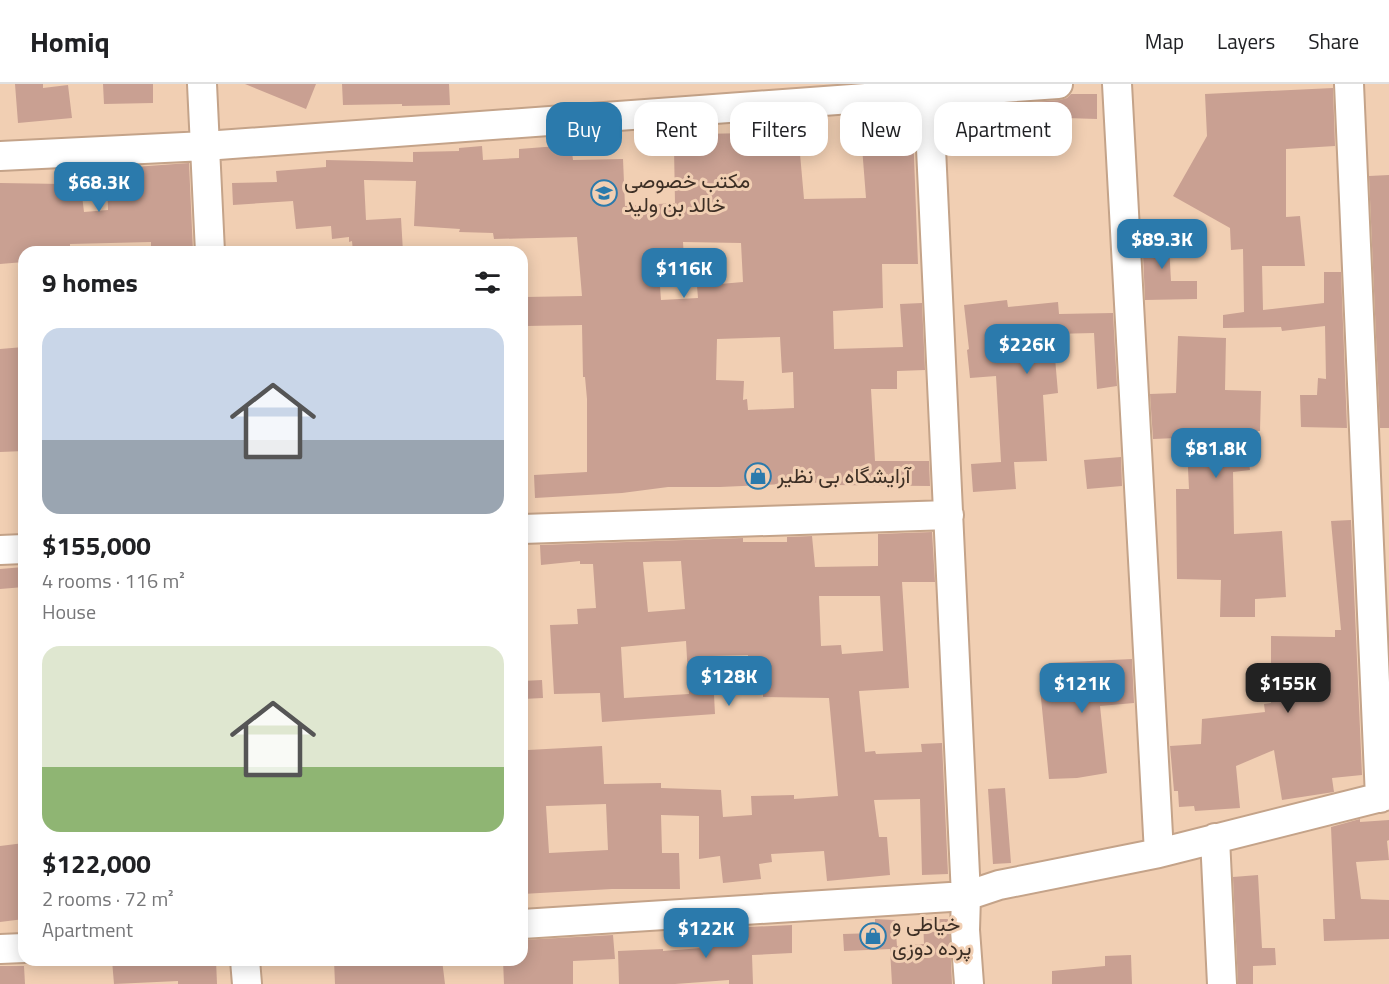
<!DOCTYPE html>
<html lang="en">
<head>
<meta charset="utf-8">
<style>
	:root { --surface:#fff; --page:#f2f2f2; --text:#202124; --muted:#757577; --line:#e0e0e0; --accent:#2b7aac }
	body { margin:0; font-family:"Titillium Web",Vazirmatn,sans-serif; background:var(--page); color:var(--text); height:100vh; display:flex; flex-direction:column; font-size:22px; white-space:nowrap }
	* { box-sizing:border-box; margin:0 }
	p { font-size:20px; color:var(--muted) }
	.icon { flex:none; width:33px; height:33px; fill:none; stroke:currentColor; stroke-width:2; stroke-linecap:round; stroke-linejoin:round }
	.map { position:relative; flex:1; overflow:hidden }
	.drawer { position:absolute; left:18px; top:162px; width:510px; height:720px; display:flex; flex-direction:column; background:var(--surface); border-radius:18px; box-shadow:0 3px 15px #0003 }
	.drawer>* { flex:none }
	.top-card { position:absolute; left:546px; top:18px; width:570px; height:54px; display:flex; gap:12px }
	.price { position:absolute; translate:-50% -51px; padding:0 14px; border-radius:12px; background:var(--accent); color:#fff; font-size:20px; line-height:39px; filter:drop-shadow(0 2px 3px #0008) }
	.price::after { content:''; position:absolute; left:50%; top:36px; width:18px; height:14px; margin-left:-9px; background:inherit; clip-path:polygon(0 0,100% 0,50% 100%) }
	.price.on { background:#222; color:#fff }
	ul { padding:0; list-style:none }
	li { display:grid; align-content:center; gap:12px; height:318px; padding:0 24px }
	li span { display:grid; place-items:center; height:186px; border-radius:18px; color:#555 }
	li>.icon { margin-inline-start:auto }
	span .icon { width:108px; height:108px; fill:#fffc; stroke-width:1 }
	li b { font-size:26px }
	h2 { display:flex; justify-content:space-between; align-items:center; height:72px; padding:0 24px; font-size:26px }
	.pill { padding:0 21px; border-radius:18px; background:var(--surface); box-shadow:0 3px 15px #0003; font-size:21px; line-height:54px }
	.pill.on { background:var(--accent); color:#fff }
	header { display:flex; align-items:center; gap:36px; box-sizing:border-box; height:84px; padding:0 30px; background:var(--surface); border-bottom:2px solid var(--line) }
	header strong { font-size:28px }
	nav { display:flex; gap:33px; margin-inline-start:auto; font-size:21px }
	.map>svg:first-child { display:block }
	.building { fill:#c9a092; fill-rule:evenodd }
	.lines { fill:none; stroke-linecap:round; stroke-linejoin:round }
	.minor-casing { stroke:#c4a389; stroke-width:32 }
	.minor { stroke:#fff; stroke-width:28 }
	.labels { text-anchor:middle; stroke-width:6; stroke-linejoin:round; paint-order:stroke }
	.poi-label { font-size:21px; fill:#3d2f25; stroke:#f1cfb3; text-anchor:start }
</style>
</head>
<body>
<header>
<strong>Homiq</strong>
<nav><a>Map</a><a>Layers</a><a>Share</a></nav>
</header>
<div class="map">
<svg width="1389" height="900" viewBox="0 0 1389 900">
	<rect width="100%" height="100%" fill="#f1cfb3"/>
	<path class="building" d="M15,0H43V4L68,1L72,34L18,39Z
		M103,0H153V19L104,20Z
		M245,0H316L306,25Z
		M342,0H449L450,21L402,22V20L343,21Z
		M1333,4L1335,62L1286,65V133L1300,132L1305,182H1262L1263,226L1324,219V188H1341L1347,344L1301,343L1300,311H1317L1318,294L1326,295L1325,242L1282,247L1281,243L1223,244V231L1244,228L1243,165L1231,166L1230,144L1173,112L1207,52L1205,10Z
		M1071,10H1097V35L1034,33V18L1060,16L1067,14Z
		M913,46L918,180H882L883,224L833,227L834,265L903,263L900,220L922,219L925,286L897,287V305H871L875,377H929L930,402L831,401V398L720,403H668L622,409L535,414L534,391L587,388V315L585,293H583L582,241L526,242L525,213L582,212L577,153L494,155L493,149L459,148L460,145L414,142L416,97L364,96L366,136L401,134L403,168H353L352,157L349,158V153L332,155L331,142L296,145L293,117L233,121L232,99L277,98L276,87L326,83V76L413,78V68L459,67V64L482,62L483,76L519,74V65L571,61L573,76L623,75L625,122L675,119L674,64L698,63V50L752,49V51L798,47L804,115L866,114L861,50ZM683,158L741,159L743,198L697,202L698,214L661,216L658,175L684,174ZM780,253L782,289L793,288L794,324L748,326L747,315L743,316L744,297L716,296L717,255Z
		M189,79L193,168H151V158L70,160V168H24V178L0,180V99L62,100L61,88L79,87L84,128L108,126L107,85Z
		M1389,91V344H1380L1369,92Z
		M1168,145L1171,197H1197V215L1145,216L1142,147Z
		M1007,216L1008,223L1058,218L1059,230L1113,229L1117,302L1097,305L1094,249L1053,250L1058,309L1043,311L1047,377L1014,378L1016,405L973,408L971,380L1001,378L996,292L970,294L967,266L969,265L964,221Z
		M1178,252L1226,254L1225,306L1261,307L1260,347H1245L1250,386L1233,388L1234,450L1282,447L1286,513L1255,515V533H1220L1221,496L1177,495L1176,405H1189L1187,364H1178L1177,354L1153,355L1150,310L1176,309Z
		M24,263V367L0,368V265Z
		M1121,373L1122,402L1087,405L1084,376Z
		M1351,436L1362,691L1332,694L1334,708L1282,716L1274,666L1236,682L1240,724L1195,727L1194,722L1179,723L1178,707H1174L1170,662L1201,660L1202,635L1265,628L1264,620L1271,619V552L1335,553V546H1341L1331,437Z
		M932,448L935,498H902L909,604L859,607L865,668L875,667L876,670L922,668L921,660L942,659L948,790L922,791L920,715L874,716L879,753H887L890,791L827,797L824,767L771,770L772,778L759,780L761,795L723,799L720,772L699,775V732L661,731L662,769H679L680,805H612L522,810V791H526L522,708H528V666L602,662L604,700L661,699V704L721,706L723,733L752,731L751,712L794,711V715L838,712L829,614L763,613V610H749L748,571L712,572L715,630L602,638L600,609L554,610L550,541L578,540L577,525L596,524L593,480H580V477L541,481L540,461L743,454V458H787V453L812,452L815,483L878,482V450ZM681,477L685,525L648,528L643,478ZM819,512H880L883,567L842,570L841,561L821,562ZM686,557L689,610L624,614L621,563ZM606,720L608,766L549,769L546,722Z
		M24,483V503L0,505V485Z
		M1132,575L1134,619L1100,622L1107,689L1077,694L1049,695L1040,604L1050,603L1049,579Z
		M542,596L543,614L522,615V597Z
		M1005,704L1011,779L993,780L988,705Z
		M1360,735V738L1389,736V756L1387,757L1389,776L1356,778L1361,815L1389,816V855L1324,857L1323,835H1335L1331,743Z
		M24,759V835L0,838V762Z
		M1258,791L1262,864H1275L1276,881L1253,882V900H1238L1233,793Z
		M875,835L895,836L897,862L924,860L923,835H949L952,900H892L890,865L844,867L843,850L875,849Z
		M792,841V869L752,871L753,900H729V896L675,900H619L618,867L663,865V867L727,862V844Z
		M613,851L615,875L573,877V900H504L503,876H522V856Z
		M1131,871L1132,900H1052V887L1105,882V872Z
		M112,876H216L217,900H178V897L114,900Z
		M334,876H442L445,900H335Z
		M0,882H24L25,900H0Z"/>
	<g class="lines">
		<g class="minor-casing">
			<path id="minor" d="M202,0L210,168
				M1117,0L1159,769
				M1349,0L1380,714
				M0,72L205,62L1058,0
				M522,445L949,431
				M0,466L24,465
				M1215,754L1222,900
				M522,840L966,812L928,0
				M0,865L24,864
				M245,876L247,900
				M969,900L965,846L966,812L999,801L1159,769L1389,711"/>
		</g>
		<use href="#minor" class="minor"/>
	</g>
	<defs>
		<g id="school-ring" transform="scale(1.35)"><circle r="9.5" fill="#f1cfb3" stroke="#2b7aac" stroke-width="1.5"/><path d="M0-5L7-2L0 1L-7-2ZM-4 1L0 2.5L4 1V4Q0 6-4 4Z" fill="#2b7aac"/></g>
		<g id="shop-ring" transform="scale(1.35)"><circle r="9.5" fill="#f1cfb3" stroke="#2b7aac" stroke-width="1.5"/><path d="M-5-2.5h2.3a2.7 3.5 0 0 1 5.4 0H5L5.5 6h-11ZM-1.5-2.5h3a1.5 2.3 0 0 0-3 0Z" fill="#2b7aac"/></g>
	</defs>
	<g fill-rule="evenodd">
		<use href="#school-ring" x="604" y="109"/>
		<use href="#shop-ring" x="758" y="392"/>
		<use href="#shop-ring" x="873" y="852"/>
	</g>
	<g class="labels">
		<g class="poi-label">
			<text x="624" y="104">مکتب خصوصی<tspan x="624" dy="24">خالد بن ولید</tspan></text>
			<text x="777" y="399">آرایشگاه بی نظیر</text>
			<text x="892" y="847">خیاطی و<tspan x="892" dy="24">پرده دوزی</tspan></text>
		</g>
	</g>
</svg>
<b class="price" style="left:99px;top:129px">$68.3K</b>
<b class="price" style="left:1162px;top:186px">$89.3K</b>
<b class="price" style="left:684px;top:215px">$116K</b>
<b class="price" style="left:1027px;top:291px">$226K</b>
<b class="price" style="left:1216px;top:395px">$81.8K</b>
<b class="price" style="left:729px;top:623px">$128K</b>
<b class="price" style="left:1082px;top:630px">$121K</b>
<b class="price on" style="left:1288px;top:630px">$155K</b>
<b class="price" style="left:706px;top:875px">$122K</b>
<div class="top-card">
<a class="pill on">Buy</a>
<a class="pill">Rent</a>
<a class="pill">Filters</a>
<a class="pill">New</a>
<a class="pill">Apartment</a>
</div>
<section class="drawer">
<h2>9 homes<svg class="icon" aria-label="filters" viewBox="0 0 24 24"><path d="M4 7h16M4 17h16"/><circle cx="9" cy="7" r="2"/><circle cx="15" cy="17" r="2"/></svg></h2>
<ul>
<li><span style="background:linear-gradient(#c9d6e8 60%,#9aa5b1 0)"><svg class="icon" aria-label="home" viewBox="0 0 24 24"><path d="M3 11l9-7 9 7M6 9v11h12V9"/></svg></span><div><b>$155,000</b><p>4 rooms · 116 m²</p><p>House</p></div></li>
<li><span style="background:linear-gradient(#dfe7d0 65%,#8fb573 0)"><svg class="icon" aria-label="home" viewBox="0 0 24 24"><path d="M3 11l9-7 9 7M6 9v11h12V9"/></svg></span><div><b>$122,000</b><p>2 rooms · 72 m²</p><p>Apartment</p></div></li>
</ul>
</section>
</div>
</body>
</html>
